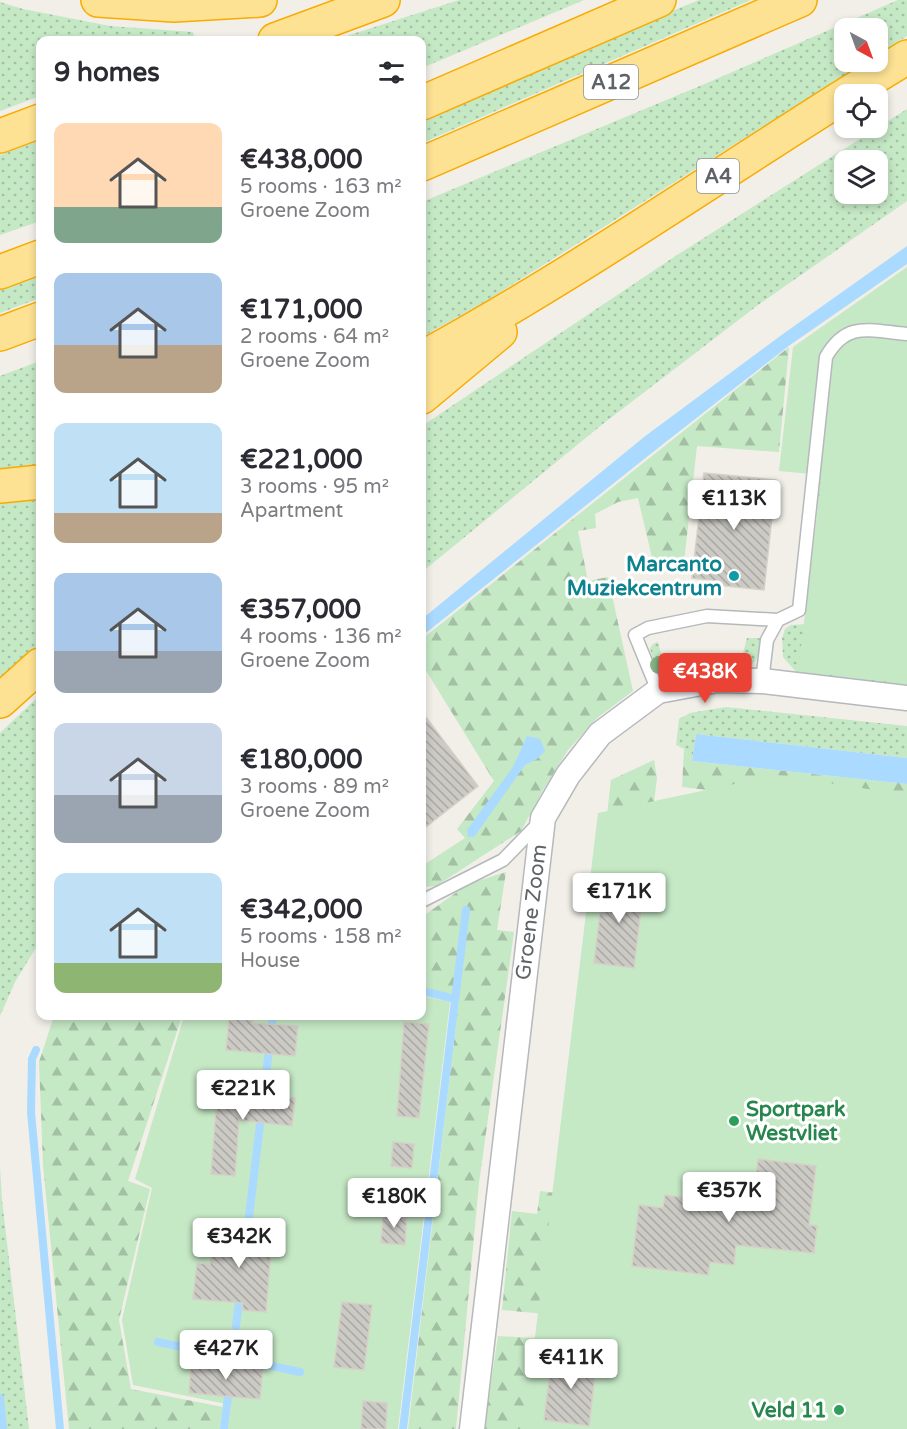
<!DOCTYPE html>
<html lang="en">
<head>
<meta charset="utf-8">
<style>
	:root { --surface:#fff; --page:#f2f2f3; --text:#2b2b33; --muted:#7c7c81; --accent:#ea4335 }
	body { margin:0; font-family:"Varela Round",sans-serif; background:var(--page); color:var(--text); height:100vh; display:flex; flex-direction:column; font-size:22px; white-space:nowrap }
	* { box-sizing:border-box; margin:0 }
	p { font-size:20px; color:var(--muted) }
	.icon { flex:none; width:33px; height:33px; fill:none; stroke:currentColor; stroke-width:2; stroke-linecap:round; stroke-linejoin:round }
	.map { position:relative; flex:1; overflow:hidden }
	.panel { position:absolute; left:36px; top:36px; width:390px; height:984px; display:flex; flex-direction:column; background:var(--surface); border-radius:12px; box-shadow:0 3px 9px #0003 }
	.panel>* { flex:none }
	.needle { width:39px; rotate:139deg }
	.buttons { position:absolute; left:834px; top:18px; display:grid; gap:12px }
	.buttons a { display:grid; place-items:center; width:54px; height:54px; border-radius:12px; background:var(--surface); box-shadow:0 3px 9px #0003; font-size:30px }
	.price { position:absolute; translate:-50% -51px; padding:0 14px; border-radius:6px; background:#fff; color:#222; font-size:20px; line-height:39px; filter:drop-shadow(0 2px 3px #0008) }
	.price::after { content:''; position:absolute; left:50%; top:36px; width:18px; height:14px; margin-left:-9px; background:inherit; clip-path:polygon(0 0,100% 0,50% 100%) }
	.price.selected { background:var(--accent); color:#fff }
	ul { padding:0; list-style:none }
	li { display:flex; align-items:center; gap:18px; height:150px; padding:0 18px }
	li span { display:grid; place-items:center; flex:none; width:168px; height:120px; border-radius:12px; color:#555 }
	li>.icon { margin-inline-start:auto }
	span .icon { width:72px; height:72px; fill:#fffc; stroke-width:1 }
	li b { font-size:26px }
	h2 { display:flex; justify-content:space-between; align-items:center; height:72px; padding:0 18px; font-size:26px }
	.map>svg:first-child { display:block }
	.grass { fill:url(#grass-dots); fill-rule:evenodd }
	.forest { fill:url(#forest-firs) }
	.garden { fill:#c5e8c5 }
	.water { fill:#aadaff }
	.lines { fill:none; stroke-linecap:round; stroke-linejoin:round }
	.stream { stroke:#aadaff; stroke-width:8 }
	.building { fill:url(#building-back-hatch); stroke:#d6d1c6; stroke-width:1.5 }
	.service-casing { stroke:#b5b8bc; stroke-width:15 }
	.minor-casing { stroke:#b5b8bc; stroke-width:27 }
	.motorway-casing { stroke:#f9ab00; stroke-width:36 }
	.service { stroke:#fff; stroke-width:12 }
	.minor { stroke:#fff; stroke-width:24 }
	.motorway { stroke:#fde293; stroke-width:33 }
	.tree { fill:#89b387 }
	.culture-dot { fill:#0f9aa8; stroke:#fff; stroke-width:2 }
	.leisure-dot { fill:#2e9e5b; stroke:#fff; stroke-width:2 }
	.labels { text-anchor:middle; stroke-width:6; stroke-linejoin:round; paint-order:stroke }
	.shield { fill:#fff; stroke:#8f9295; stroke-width:1.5 }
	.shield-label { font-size:20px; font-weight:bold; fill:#5f6368 }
	.culture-label { font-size:21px; font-weight:bold; fill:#0d838f; stroke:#fff; text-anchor:end }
	.street-label { font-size:21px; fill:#5f6368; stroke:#fff }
	.leisure-label { font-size:21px; font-weight:bold; fill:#27864d; stroke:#fff; text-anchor:start }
</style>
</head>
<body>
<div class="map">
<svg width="907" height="1429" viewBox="0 0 907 1429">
	<defs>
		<pattern id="grass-dots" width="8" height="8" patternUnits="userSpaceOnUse" patternTransform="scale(1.5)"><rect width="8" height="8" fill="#c5e8c5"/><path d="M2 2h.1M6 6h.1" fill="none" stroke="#a3c0a4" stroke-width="1.8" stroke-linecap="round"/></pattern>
		<pattern id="forest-firs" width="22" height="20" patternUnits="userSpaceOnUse" patternTransform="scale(1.5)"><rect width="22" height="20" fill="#c5e8c5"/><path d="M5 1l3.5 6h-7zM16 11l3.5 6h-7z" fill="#a3c0a4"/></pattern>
		<pattern id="building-back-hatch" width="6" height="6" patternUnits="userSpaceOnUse" patternTransform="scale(1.5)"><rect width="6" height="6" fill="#cccac5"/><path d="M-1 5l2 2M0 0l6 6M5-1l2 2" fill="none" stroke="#a9a8a4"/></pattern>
	</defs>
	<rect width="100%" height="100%" fill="#f1efe8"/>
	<path class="grass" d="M459,0H584L422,68V40H334Z
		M699,0H751L422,143V118L574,51Z
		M898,0H907V36L878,54V28H844V62H865L488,300L422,337V202L707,83Z
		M0,2L23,9L110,26L193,32L195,39L40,40V96L0,111Z
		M907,109V201L758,305L604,423L422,572V426L674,257ZM844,160H878V194H844Z
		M40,140V221L0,235V155Z
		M40,271V298L0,313V286Z
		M40,361V648L0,683V376Z
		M828,367L907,670V686L798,674L783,657L782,638L785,629L791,625L809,624Z
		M747,638H759L763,642L756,660L749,667L707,669L665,679L656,673L650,648L653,644L658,642L663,661C690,656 715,653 742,657Z
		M40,695V941L15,982L0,1016V733Z
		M726,707L907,726V758L696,734L692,761L684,749L676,745L679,719L690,713Z
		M0,1166L2,1200L29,1429H0Z"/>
	<path class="forest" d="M789,347L779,452L697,446L684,562L654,566L638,498L618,502L595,514L596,528L578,531L588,581L608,577L633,691L597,718L568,750L543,790L521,831L436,886L422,887V866L465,838L457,829L494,781L422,664V639Z
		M684,749L692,761L907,784V813L682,787Z
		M654,760L657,778L651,825L601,868L611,780Z
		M506,872L497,930L514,932L479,1183L456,1429H408L459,999L422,991V917L468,884Z
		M54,1016H182L128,1181L150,1189L119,1320L131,1389L223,1407L220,1429H69L43,1165L39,1062Z
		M540,1191L570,1195L556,1315L502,1310L512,1211L537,1214Z
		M498,1336L552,1339L562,1429H484Z"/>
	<path class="garden" d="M907,267V684L798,671L822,475L779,471L793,347Z
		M777,775L907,795V1429H524L598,813Z
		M422,996L450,1002L398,1429H228L231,1405L133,1385L122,1320L152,1188L135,1179L184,1016H422Z"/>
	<path class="water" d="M907,246V264L790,345L653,452L422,636V619L644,437L783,334Z
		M696,734L907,758V784L692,761Z
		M527,736L540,739L545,751L537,759L525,765L474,837H468L467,830L513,767Z"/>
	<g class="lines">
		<path class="stream" d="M422,991L455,999
			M36,1050L32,1059L31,1112L60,1429
			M245,1250L273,1016
			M236,1326L240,1293
			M158,1342L300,1372
			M0,1398L3,1429
			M224,1429L229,1388
			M403,1429L466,910"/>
	</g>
	<path class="building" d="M704,473L776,480L764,590L717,585V581L692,578Z
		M422,712L478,786L422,830Z
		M604,879L644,884L634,968L594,963Z
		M229,1018L253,1020L252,1023L298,1026L295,1056L226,1050Z
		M404,1022L429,1024L419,1118L397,1116Z
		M218,1084L242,1086V1092L295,1098L292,1126L239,1120L235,1176L211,1174Z
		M393,1142L414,1144L412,1168L391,1166Z
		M758,1159L816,1166L809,1225L817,1226L814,1253L736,1245L734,1265L710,1262L708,1275L632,1266L639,1205L663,1208L665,1195L753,1206Z
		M383,1213L407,1215L405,1245L381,1243Z
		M253,1221L278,1223L275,1252L271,1251L266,1312L242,1310L243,1303L193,1299L197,1263L210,1264L214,1236L252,1240Z
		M342,1302L372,1305L364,1370L334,1367Z
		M552,1354L597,1359L589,1426L544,1420Z
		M191,1364L263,1367L260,1399L189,1393Z
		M363,1401L387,1403L386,1429H361Z"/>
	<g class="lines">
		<g class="service-casing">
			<path id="service" d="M762,681L767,640L778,620L799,610L826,357C847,320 870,331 907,334
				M658,691L635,635L648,628L707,616L778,620
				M422,901L503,860L540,822"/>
		</g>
		<g class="minor-casing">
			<path id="minor" d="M472,1429L543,818L568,775L600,734L658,691L717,680L762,681L907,698"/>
		</g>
		<g class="motorway-casing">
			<path id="motorway" d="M98,0L174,5L260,0
				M275,40L383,0
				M847,94L907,57
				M422,103L659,0
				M0,136L40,121
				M422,164L800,0
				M0,272L40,257
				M0,334L40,319
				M422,358C567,279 704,184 844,96
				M422,397L500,332
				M0,486L40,482
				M0,701L40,665"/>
		</g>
		<use href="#service" class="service"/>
		<use href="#minor" class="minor"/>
		<use href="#motorway" class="motorway"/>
	</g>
	<g class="tree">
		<circle cx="697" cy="662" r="9"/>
		<circle cx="659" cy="665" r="9"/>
	</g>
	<circle class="culture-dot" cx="734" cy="576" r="6"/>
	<g class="leisure-dot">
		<circle cx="734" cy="1121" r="6"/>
		<circle cx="839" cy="1410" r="6"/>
	</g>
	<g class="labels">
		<g class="shield">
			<rect x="584" y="65" width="54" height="34" rx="4.5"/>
			<rect x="697" y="159" width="42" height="34" rx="4.5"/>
		</g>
		<g class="shield-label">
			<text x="611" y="89">A12</text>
			<text x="718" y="183">A4</text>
		</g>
		<g class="culture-label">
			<text x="722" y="571">Marcanto<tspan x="722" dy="24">Muziekcentrum</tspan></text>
		</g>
		<g class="street-label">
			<text transform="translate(531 912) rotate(-83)" y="7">Groene Zoom</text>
		</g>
		<g class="leisure-label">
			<text x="746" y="1116">Sportpark<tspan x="746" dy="24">Westvliet</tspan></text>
			<text x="827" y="1417" text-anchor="end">Veld 11</text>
		</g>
	</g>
</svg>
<div class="buttons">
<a><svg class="needle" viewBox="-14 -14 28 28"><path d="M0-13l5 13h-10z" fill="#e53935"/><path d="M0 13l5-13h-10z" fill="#7c7c81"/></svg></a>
<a><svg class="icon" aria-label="locate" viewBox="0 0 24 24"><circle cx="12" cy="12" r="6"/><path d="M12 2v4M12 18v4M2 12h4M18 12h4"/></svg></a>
<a><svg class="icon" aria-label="layers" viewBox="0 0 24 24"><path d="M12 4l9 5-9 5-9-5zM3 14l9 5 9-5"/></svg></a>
</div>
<b class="price" style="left:734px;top:531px">€113K</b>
<b class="price selected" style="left:705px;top:704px">€438K</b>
<b class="price" style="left:619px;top:924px">€171K</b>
<b class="price" style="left:243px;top:1121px">€221K</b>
<b class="price" style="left:729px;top:1223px">€357K</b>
<b class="price" style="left:394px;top:1229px">€180K</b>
<b class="price" style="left:239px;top:1269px">€342K</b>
<b class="price" style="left:226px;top:1381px">€427K</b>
<b class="price" style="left:571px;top:1390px">€411K</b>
<section class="panel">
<h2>9 homes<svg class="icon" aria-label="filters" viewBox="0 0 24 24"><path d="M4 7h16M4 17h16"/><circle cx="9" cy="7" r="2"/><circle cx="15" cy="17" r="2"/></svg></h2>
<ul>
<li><span style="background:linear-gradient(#ffd9b3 70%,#7fa58c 0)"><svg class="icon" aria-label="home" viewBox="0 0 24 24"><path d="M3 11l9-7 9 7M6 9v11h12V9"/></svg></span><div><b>€438,000</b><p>5 rooms · 163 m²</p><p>Groene Zoom</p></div></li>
<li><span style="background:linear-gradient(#a9c7e8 60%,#b9a48a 0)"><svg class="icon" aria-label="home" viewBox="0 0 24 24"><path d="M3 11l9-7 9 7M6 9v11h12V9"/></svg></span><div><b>€171,000</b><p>2 rooms · 64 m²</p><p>Groene Zoom</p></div></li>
<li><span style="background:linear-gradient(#bfe0f5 75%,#b9a48a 0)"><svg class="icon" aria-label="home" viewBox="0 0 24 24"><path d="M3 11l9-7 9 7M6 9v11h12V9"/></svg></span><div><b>€221,000</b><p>3 rooms · 95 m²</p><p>Apartment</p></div></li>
<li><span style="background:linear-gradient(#a9c7e8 65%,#9aa5b1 0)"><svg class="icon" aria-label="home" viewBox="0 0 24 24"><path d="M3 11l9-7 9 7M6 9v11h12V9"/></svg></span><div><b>€357,000</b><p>4 rooms · 136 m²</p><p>Groene Zoom</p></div></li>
<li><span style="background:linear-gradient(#c9d6e8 60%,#9aa5b1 0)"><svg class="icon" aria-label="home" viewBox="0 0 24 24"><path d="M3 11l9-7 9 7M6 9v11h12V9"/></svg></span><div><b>€180,000</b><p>3 rooms · 89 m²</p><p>Groene Zoom</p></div></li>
<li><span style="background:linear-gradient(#bfe0f5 75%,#8fb573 0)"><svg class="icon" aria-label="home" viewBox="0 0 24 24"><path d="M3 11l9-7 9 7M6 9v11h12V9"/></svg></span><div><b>€342,000</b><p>5 rooms · 158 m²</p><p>House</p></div></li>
</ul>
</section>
</div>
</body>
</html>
